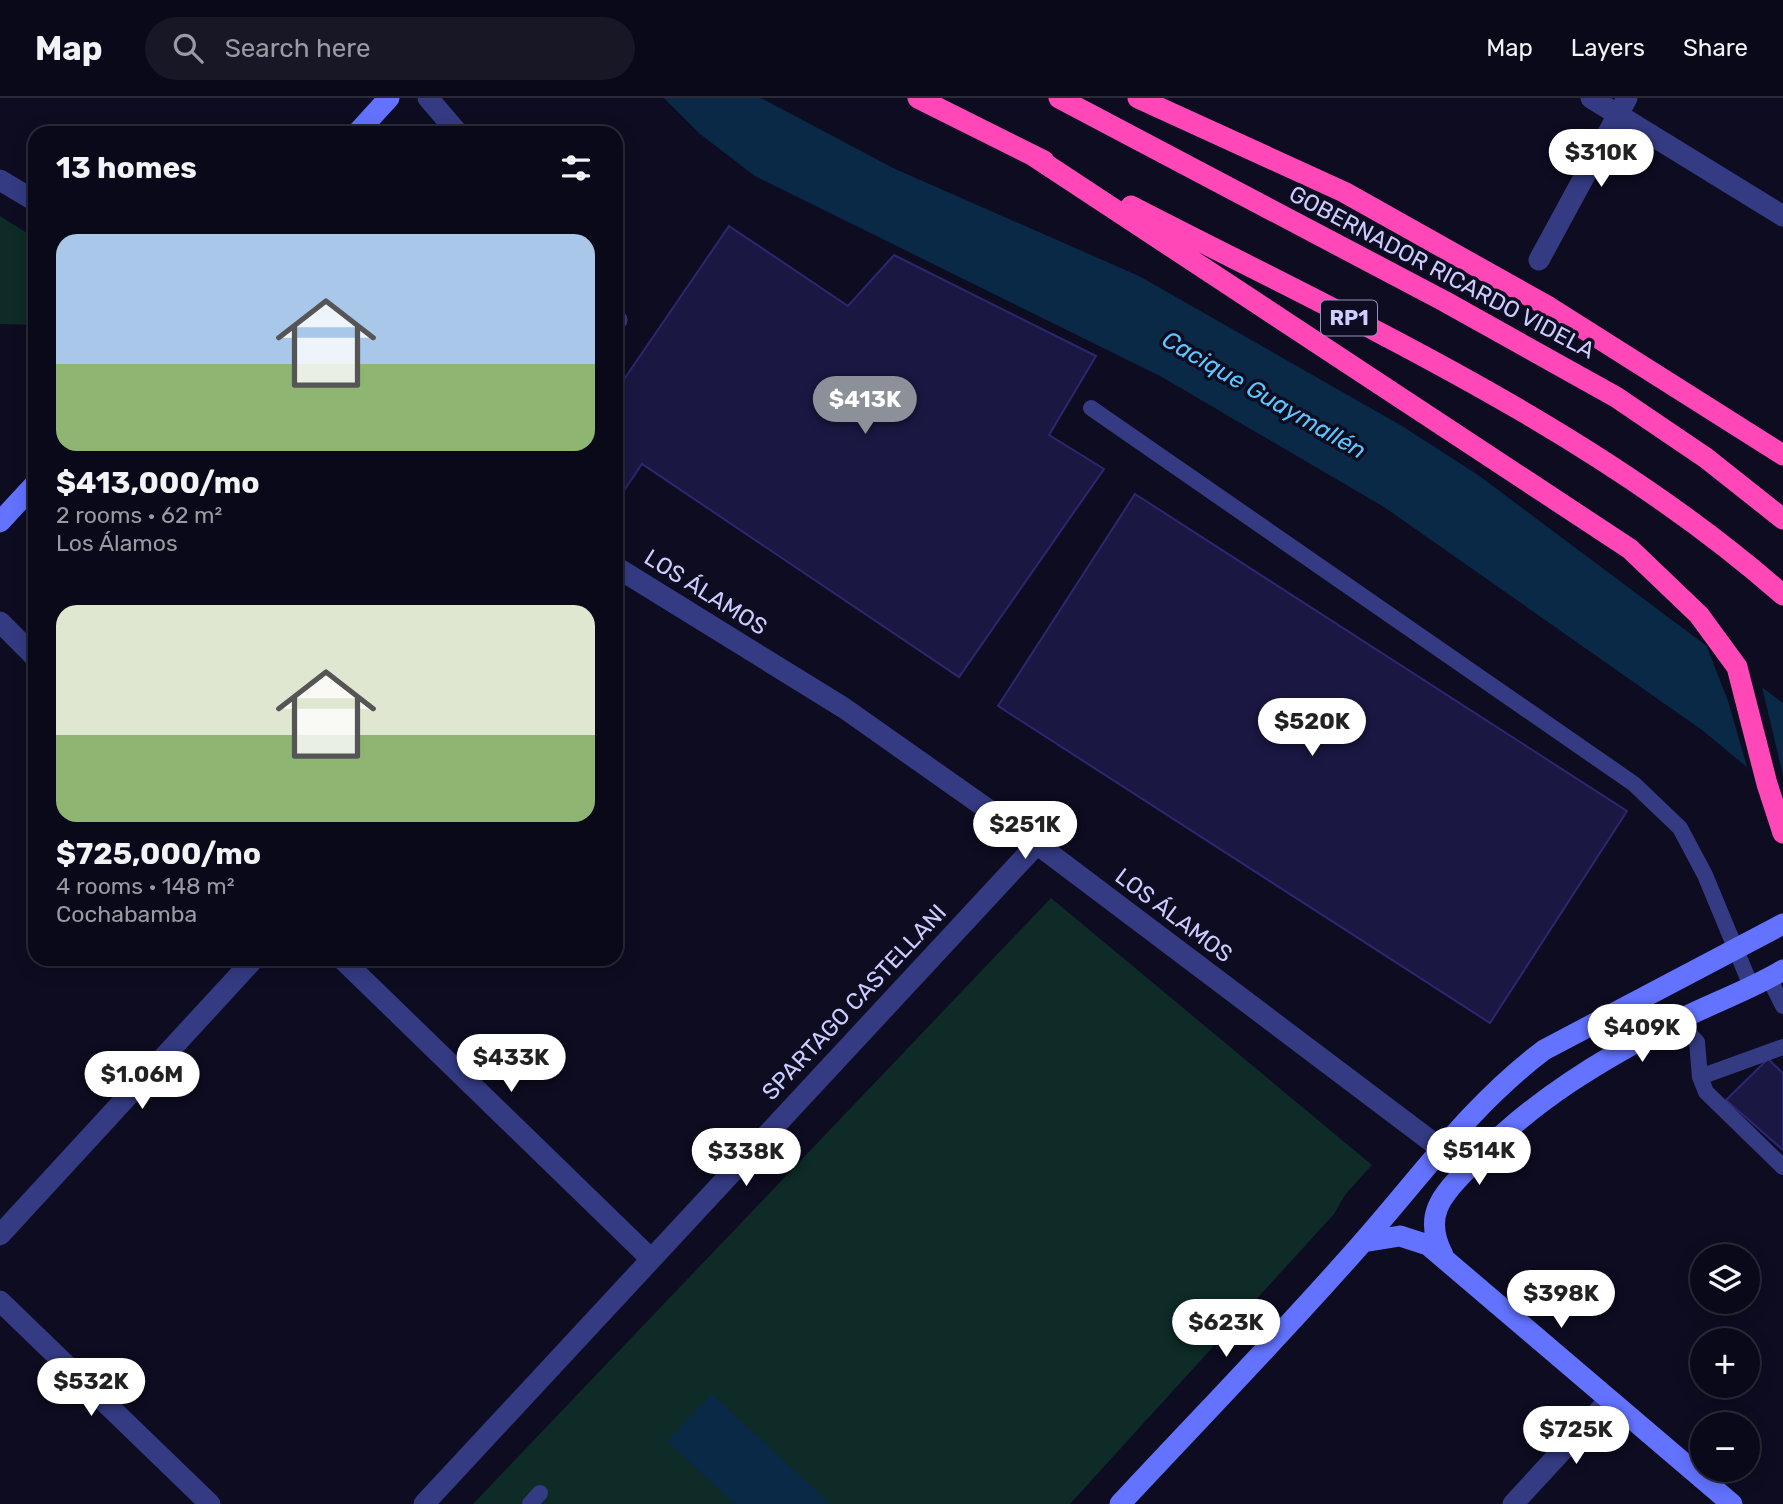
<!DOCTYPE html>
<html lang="en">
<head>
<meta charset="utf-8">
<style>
	:root { --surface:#0a0919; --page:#181726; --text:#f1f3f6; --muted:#999aa2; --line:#2a2a38; --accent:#8c9099 }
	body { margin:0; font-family:Rubik,sans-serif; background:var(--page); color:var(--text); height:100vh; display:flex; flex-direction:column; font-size:26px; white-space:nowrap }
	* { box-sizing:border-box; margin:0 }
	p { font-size:23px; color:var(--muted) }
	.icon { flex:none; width:38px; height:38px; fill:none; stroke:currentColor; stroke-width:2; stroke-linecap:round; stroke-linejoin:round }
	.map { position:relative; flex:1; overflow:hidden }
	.drawer { position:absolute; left:28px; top:28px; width:595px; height:840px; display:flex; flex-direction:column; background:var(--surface); border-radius:21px; box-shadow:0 4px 18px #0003,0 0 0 2px var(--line) }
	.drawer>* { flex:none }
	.controls { position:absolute; left:1690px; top:1146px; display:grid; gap:14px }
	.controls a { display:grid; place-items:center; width:70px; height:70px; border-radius:50%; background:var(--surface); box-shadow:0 4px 18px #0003,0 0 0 2px var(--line); font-size:35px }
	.price { position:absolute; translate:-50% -60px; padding:0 16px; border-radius:24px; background:#fff; color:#222; font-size:23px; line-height:46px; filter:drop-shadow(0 2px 4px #0008) }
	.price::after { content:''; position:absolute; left:50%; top:42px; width:21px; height:16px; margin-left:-10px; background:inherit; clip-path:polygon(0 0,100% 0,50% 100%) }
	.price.active { background:var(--accent); color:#fff }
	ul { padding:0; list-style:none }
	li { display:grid; align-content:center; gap:14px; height:371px; padding:0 28px }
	li span { display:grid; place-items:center; height:217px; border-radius:21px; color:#555 }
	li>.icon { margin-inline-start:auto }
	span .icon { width:126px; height:126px; fill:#fffc; stroke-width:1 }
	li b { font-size:30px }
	h2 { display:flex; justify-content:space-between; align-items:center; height:84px; padding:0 28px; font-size:30px }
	header { display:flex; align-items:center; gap:42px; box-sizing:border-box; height:98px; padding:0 35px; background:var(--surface); border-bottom:2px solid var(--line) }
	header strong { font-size:33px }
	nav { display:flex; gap:38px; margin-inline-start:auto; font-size:24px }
	.search { width:490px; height:63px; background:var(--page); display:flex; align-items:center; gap:18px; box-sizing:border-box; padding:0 24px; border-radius:38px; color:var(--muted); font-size:26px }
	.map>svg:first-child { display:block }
	.green { fill:#0e2b27 }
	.water { fill:#092947 }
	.pier { fill:#0d0c21 }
	.building { fill:#1a1743; stroke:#2c2770; stroke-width:2 }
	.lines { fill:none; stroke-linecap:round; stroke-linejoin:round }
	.lane { stroke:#343b83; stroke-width:16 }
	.street { stroke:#343b83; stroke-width:21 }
	.secondary { stroke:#6373ff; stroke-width:21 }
	.highway { stroke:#ff47b7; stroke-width:21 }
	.labels { text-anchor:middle; stroke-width:7; stroke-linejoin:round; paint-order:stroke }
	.shield { fill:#0d0c21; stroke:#9392bc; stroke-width:2 }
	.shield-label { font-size:21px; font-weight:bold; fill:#ccf }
	.street-label { font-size:23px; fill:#ccf; stroke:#0d0c21 }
	.water-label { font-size:24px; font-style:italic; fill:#5ac8ff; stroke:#0d0c21 }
</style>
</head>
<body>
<header>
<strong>Map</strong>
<div class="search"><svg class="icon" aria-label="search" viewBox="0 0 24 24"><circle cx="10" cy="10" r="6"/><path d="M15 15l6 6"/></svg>Search here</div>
<nav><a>Map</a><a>Layers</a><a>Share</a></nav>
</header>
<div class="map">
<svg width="1783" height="1406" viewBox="0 0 1783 1406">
	<rect width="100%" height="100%" fill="#0d0c21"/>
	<path class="green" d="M0,118L35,140V227L0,226Z
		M1051,800L1372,1067L1345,1097L1334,1116L1070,1406H473Z"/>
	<path class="water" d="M664,0H761L893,70L1139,178L1402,328L1478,377L1783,605V699L1702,632L1384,409L1160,278L755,78L700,36Z
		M712,1296L830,1406H735L667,1343Z"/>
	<path class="pier" d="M1705,544L1762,589L1783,677V699L1747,669L1728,603Z"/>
	<path class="building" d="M729,128L848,208L894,157L1096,258L1049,337L1104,371L959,579L642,366L621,397L616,394V293Z
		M1135,396L1627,713L1490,925L998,608Z
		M1768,961L1783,975V1052L1726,1002Z"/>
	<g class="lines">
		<path class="lane" d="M1091,310L1634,686L1680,730L1705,777L1751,888
			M1769,880L1783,908
			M1677,923L1697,944L1700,979L1706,994L1783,1069
			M1700,979L1783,949
			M530,1406L540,1395"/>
		<path class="street" d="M428,0L458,35
			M1591,0L1783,118
			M0,82L35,103
			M1539,162L1627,0
			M616,221L617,222
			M616,469L844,610L1037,746L1440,1050
			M0,524L35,559
			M342,861L651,1161
			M0,1137L254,861
			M0,1203L210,1406
			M424,1406L1037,746
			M1513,1406L1609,1302"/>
		<path class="secondary" d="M357,35L389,0
			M0,424L35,386
			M1363,1144L1400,1138L1428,1147L1732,1406
			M1443,1157C1420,1113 1447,1093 1476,1062C1534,1002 1603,960 1677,923C1712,905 1750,892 1783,872
			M1120,1406C1201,1319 1284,1234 1362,1145C1423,1076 1470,1008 1544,952L1783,826"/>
		<path class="highway" d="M918,0L1044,63
			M1059,0L1444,203L1616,299L1706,360L1783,421
			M1138,0L1344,94L1549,209L1783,357
			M1032,57L1630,451L1699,517L1737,569L1767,686L1783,735
			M1131,108C1352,222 1596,332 1783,497"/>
	</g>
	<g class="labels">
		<rect class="shield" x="1321" y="202.5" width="56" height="35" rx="5"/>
		<g class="shield-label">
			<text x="1349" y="227">RP1</text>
		</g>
		<g class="street-label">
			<text transform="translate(1442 174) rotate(28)" y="8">GOBERNADOR RICARDO VIDELA</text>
			<text transform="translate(706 494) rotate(32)" y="8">LOS ÁLAMOS</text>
			<text transform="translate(1174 817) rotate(37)" y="8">LOS ÁLAMOS</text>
			<text transform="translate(854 904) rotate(-47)" y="8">SPARTAGO CASTELLANI</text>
		</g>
		<g class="water-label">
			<text transform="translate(1264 297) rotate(30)" y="8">Cacique Guaymallén</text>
		</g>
	</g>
</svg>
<div class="controls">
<a><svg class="icon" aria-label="layers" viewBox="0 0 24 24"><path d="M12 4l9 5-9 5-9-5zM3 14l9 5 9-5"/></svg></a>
<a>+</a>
<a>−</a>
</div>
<b class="price" style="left:1601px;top:91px">$310K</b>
<b class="price active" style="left:865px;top:338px">$413K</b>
<b class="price" style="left:1312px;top:660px">$520K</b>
<b class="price" style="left:1025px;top:763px">$251K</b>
<b class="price" style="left:1642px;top:966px">$409K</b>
<b class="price" style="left:511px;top:996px">$433K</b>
<b class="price" style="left:142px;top:1013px">$1.06M</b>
<b class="price" style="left:1479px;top:1089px">$514K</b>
<b class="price" style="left:746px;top:1090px">$338K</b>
<b class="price" style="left:1561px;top:1232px">$398K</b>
<b class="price" style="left:1226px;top:1261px">$623K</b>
<b class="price" style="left:91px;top:1320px">$532K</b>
<b class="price" style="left:1576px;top:1368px">$725K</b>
<section class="drawer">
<h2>13 homes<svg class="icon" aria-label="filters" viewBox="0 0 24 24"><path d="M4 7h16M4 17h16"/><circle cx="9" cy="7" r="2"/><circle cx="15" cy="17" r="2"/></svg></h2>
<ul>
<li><span style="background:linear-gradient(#a9c7e8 60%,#8fb573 0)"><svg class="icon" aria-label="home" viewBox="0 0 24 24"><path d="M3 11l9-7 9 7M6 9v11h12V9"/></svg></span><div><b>$413,000/mo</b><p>2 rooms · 62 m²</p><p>Los Álamos</p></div></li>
<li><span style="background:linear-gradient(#dfe7d0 60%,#8fb573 0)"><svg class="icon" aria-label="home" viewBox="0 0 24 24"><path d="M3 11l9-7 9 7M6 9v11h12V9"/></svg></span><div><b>$725,000/mo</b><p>4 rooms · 148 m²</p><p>Cochabamba</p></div></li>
</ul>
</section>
</div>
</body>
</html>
